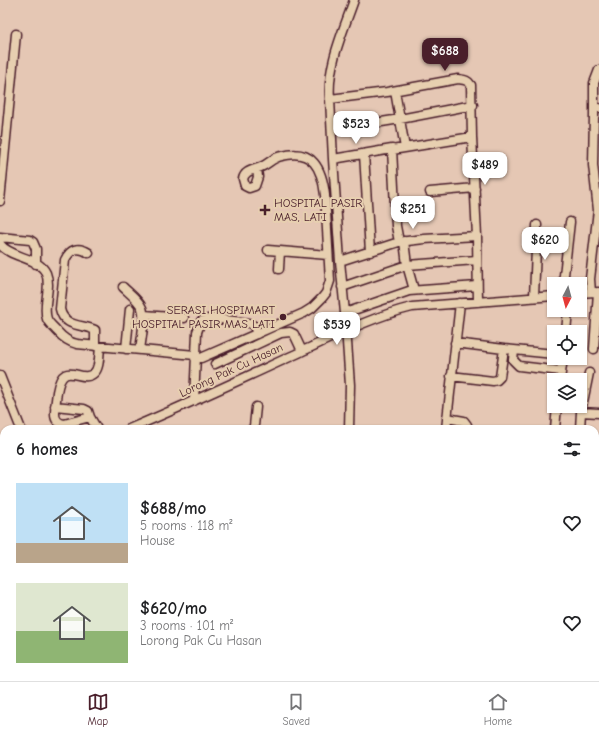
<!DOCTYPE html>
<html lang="en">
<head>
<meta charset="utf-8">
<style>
	:root { --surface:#fff; --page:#f6f6f6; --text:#202124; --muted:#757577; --line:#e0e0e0; --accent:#4a1f2b }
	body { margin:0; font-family:"Comic Neue",sans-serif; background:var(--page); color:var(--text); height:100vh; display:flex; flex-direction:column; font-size:15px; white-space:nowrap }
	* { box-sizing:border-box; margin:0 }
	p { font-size:13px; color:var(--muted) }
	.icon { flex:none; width:22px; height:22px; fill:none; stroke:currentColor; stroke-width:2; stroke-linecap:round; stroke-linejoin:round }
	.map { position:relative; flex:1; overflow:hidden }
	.details { position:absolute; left:0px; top:425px; width:599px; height:256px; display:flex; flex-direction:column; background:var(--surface); border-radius:12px 12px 0 0; box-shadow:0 1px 3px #0004 }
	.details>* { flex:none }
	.needle { width:26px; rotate:186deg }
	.fabs { position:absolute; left:547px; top:277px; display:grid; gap:8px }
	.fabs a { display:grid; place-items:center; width:40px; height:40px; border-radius:0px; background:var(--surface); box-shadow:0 1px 3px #0004; font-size:20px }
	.price { position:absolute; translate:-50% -34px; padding:0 9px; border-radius:8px; background:#fff; color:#222; font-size:13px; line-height:26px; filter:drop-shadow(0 1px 2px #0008) }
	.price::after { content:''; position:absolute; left:50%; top:24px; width:12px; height:9px; margin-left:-6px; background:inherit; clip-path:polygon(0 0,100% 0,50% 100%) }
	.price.current { background:var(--accent); color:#fff }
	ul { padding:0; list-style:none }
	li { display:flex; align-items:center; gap:12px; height:100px; padding:0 16px }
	li span { display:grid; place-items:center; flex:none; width:112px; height:80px; border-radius:0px; color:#555 }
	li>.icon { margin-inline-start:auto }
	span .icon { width:48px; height:48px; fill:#fffc; stroke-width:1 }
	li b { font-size:17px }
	h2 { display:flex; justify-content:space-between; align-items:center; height:48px; padding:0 16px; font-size:17px }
	.menu { display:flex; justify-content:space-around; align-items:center; height:56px; border-top:1px solid var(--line); background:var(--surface); font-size:11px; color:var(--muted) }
	.menu a { display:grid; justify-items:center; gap:2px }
	.menu .current { color:var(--accent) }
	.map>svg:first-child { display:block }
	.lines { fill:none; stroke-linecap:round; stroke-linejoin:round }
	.minor-casing { stroke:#4a1f2b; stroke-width:11 }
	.minor { stroke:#e7cfb0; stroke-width:8 }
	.poi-dot { fill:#4a1f2b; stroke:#e7cfb0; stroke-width:1.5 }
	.labels { text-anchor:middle; stroke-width:4; stroke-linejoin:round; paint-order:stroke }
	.poi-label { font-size:12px; fill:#4a1f2b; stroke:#e7cfb0; text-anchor:start }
	.street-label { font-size:12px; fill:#4a1f2b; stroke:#e7cfb0 }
</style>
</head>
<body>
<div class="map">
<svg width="599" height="681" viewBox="0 0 599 681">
	<rect width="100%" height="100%" fill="#e5c7b4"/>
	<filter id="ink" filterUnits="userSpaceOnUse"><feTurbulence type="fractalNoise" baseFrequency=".025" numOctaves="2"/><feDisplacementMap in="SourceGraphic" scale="8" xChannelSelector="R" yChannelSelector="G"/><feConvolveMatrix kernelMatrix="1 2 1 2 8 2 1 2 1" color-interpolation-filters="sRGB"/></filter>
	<g filter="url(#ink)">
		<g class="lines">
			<g class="minor-casing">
				<path id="minor" d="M395,91L405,148
					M330,99C327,65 343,32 354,0
					M594,108V83L599,70
					M332,130L400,119L473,105
					M472,137L477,236
					M364,154L370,252
					M333,159L330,99L387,92L458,79C464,80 468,80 471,85L472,137L392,150
					M430,192L475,188
					M0,201L16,34
					M0,237L30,240L33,242L36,249V264
					M404,241L407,265L414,290
					M0,244C10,258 39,257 46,273C52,288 42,305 47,319C49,324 54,327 57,331C63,338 68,342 77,344L195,355
					M268,250L328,255
					M89,253C78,246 70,249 65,260L60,309C64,328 83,324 95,330V346
					M340,261L333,159L392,149L396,226L399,242
					M279,269L280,251
					M563,284L570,222
					M123,287C129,293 139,300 142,308C146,318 141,340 140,350
					M342,287L407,265L477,260
					M591,292L590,279L598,210L593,165L594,115V108H599
					M580,293L595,292
					M534,297L537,225
					M345,313L340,261L399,242L424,239L477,236L478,302
					M144,315L184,318
					M566,332L568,310
					M126,349L130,309
					M504,349L514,350L513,360L519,366L561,371
					M594,349L598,292
					M514,350L554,354
					M195,358H201L304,313L312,308L322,298L326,293L330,281L325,195C322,169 313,148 282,156C274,157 269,163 263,166C255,170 245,170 243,179L245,186L249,188L255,186L258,177L257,169
					M215,364L281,333L290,332L294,334L302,351
					M0,376L21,429
					M451,376L493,381L497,380L500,377L504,349L455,343
					M560,380L563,358
					M194,401L197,332L201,321L212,318L249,323L254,326L257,334
					M55,406L84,409L88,411L90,417
					M581,412L589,373
					M447,418L464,421L467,425L466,429
					M97,429L90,417L64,424C58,423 55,420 55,414C55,406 56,400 57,392C63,357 81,385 94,373C100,368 99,354 100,347
					M129,429C189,404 248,376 307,349C341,333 375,316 412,307L554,296
					M252,429L254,426L256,407
					M349,429L350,385L345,313L409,291L477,286
					M446,429L460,303
					M555,429L557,406
					M580,429L581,412L599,413
					M595,442L599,443
					M595,471L599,472
					M0,481L4,479
					M595,617H599
					M595,673L599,661
					M247,677L248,681
					M54,681L57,677
					M126,681L136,677
					M338,681V677"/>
			</g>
			<use href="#minor" class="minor"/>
		</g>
	</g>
	<g class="poi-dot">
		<path d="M263 204h4v4h4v4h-4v4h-4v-4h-4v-4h4z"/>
		<circle cx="283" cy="317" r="4"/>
	</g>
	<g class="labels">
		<g class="poi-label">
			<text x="274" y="207">HOSPITAL PASIR<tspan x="274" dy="14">MAS, LATI</tspan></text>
			<text x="275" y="314" text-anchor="end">SERASI HOSPIMART<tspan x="275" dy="14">HOSPITAL PASIR MAS LATI</tspan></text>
		</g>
		<g class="street-label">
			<text transform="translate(231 370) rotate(-25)" y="4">Lorong Pak Cu Hasan</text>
		</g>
	</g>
</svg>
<div class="fabs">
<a><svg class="needle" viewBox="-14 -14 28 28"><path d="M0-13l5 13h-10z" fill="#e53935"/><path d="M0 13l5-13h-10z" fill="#757577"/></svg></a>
<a><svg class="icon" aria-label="locate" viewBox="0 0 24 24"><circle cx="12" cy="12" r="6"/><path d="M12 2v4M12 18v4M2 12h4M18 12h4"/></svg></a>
<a><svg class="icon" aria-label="layers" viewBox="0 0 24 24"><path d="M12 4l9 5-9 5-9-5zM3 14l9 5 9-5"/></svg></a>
</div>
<b class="price current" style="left:445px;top:72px">$688</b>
<b class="price" style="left:356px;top:145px">$523</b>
<b class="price" style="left:485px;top:186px">$489</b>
<b class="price" style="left:413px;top:230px">$251</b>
<b class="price" style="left:545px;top:261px">$620</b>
<b class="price" style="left:337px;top:346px">$539</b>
<section class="details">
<h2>6 homes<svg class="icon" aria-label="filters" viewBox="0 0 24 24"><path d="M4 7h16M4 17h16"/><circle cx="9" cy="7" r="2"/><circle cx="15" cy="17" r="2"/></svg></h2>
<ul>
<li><span style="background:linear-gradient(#bfe0f5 75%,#b9a48a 0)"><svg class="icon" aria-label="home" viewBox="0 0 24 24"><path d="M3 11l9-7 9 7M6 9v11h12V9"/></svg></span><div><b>$688/mo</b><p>5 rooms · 118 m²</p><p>House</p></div><svg class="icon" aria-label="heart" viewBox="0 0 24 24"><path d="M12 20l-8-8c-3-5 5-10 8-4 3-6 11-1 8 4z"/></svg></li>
<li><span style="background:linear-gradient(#dfe7d0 60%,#8fb573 0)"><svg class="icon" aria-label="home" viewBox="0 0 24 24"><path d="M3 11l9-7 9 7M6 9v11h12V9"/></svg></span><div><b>$620/mo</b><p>3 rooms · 101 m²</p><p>Lorong Pak Cu Hasan</p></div><svg class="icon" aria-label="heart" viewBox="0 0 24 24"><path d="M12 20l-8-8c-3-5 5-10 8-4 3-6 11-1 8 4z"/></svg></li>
</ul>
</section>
</div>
<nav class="menu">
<a class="current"><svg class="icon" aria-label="map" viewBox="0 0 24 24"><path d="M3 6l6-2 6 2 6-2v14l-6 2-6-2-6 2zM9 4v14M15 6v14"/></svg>Map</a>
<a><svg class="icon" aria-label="saved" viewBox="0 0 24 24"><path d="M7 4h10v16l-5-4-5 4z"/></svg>Saved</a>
<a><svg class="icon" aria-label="home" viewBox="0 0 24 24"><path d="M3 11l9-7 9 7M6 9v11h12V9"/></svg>Home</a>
</nav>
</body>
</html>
